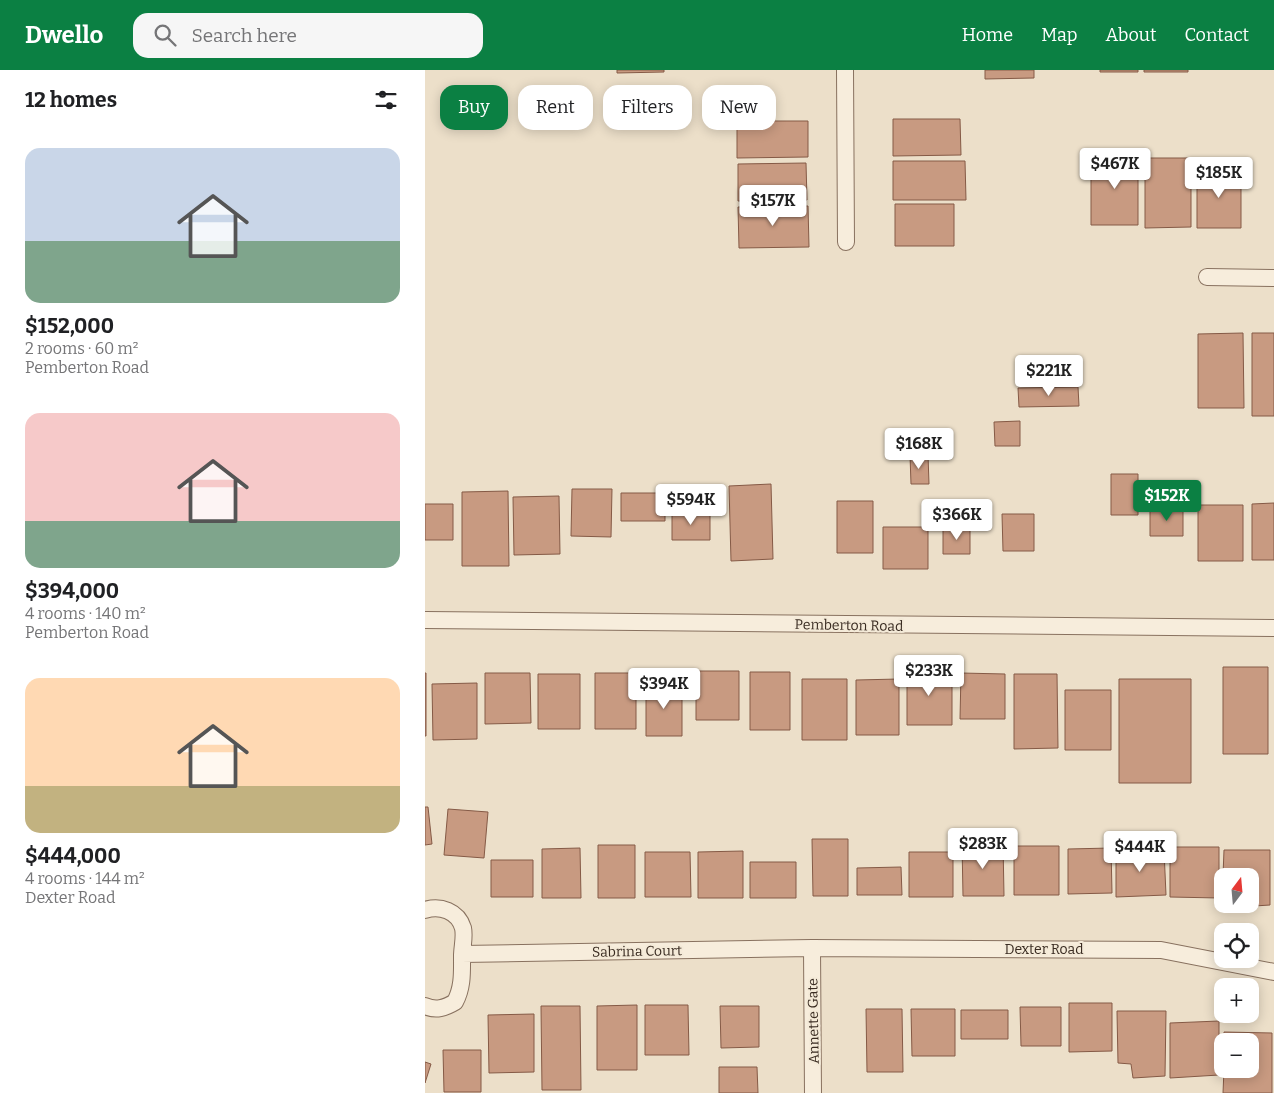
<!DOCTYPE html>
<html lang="en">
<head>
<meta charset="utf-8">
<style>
	:root { --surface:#fff; --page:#f6f6f6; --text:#202124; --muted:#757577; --accent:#0b8043 }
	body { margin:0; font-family:Bitter,serif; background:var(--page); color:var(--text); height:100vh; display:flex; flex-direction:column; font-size:19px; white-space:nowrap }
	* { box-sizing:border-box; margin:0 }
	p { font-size:16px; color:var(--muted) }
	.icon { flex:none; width:28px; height:28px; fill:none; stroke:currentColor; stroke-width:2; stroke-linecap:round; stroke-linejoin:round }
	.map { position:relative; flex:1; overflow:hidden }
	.side { display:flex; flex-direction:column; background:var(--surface); width:425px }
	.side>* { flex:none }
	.guide { position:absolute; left:15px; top:15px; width:475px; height:45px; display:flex; gap:10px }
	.needle { width:32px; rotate:16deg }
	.buttons { position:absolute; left:789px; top:798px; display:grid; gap:10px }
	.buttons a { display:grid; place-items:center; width:45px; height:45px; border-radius:10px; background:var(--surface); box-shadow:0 2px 12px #0003; font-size:25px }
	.price { position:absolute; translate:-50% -42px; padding:0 11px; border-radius:5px; background:#fff; color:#222; font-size:16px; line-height:32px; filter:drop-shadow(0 1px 2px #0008) }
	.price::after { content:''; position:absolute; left:50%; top:30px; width:15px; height:11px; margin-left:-8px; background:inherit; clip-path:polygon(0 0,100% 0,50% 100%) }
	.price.selected { background:var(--accent); color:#fff }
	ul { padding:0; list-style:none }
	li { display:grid; align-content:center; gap:10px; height:265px; padding:0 25px }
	li span { display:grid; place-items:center; height:155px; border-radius:15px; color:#555 }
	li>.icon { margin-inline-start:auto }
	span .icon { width:90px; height:90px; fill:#fffc; stroke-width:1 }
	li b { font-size:21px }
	h2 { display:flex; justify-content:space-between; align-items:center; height:60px; padding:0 25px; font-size:21px }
	.pill { padding:0 18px; border-radius:15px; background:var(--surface); box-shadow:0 2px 12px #0003; font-size:18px; line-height:45px }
	.pill.selected { background:var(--accent); color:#fff }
	header { display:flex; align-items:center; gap:30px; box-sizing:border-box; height:70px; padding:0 25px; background:var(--accent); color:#fff }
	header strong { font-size:24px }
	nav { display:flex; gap:28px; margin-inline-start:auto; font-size:18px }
	.search { width:350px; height:45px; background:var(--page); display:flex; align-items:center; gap:12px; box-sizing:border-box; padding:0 18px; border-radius:15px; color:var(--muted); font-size:19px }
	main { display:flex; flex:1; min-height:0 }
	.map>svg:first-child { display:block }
	.building { fill:#c89a81; stroke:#855a46 }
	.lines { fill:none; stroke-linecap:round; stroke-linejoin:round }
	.street-casing { stroke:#88715f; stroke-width:18 }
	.street { stroke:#f7eddc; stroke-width:16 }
	.labels { text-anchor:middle; stroke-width:4; stroke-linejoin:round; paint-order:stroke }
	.street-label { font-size:14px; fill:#392b21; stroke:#f4ead8 }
</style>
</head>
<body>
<header>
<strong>Dwello</strong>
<div class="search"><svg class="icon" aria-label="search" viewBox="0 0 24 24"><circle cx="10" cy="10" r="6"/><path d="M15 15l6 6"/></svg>Search here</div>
<nav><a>Home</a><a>Map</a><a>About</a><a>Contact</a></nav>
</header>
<main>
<section class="side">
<h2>12 homes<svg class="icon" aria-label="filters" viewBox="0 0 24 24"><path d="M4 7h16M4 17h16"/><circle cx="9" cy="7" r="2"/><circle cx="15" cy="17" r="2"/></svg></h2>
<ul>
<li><span style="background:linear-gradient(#c9d6e8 60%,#7fa58c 0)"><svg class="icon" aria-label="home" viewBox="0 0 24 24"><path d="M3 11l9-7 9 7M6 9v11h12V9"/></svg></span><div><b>$152,000</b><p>2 rooms · 60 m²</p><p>Pemberton Road</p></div></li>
<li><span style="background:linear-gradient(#f6c9c9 70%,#7fa58c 0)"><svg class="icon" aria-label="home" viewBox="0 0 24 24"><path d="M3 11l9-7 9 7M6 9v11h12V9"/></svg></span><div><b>$394,000</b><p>4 rooms · 140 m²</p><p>Pemberton Road</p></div></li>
<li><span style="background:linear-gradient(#ffd9b3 70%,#c2b280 0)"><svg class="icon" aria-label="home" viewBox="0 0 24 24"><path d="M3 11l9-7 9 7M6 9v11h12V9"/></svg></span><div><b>$444,000</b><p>4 rooms · 144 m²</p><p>Dexter Road</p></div></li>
</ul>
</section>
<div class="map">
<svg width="849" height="1023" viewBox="0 0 849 1023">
	<rect width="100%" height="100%" fill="#ecdfc9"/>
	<path class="building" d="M192,0H239V2L192,3Z
		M560,0H609V8L560,9Z
		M675,0H713V2H675Z
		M719,0H763V2H719Z
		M468,49H535L536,85L468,86Z
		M312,51H383V87L312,88Z
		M666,85H713V155H666Z
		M720,88H766V157L720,158Z
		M468,91H540L541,130H468Z
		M381,93L382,130L313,131V94Z
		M772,100H816V158H772Z
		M470,134H529V176H470Z
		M383,136L384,177L314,178L313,137Z
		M818,263L819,338H773V264Z
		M827,263H849V346H827Z
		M653,317L654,336L594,337L593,318Z
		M595,351V376H570L569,352Z
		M485,385H503L504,414H486Z
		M686,404H713V445H686Z
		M346,414L348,489L306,491L304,416Z
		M147,419H187L186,467L146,466Z
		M83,421L84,496H37V422Z
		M196,423H240V451H196Z
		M134,426L135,484L89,485L88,427Z
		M412,431H448V483H412Z
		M849,433V490H827V434Z
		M0,434H28V470H0Z
		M773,435H818V491H773Z
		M725,439H758V466H725Z
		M247,441H285V470H247Z
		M577,444H609V481H578Z
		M458,457H503V499H458Z
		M518,458H545V484H518Z
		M798,597H843V684H798Z
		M482,599H527V655H482Z
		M271,601H314V650H271Z
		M325,602H365V660H325Z
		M0,603H1V666H0Z
		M60,603H105L106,653L60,654Z
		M170,603H211V659H170Z
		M536,603L580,604V649H535Z
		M113,604H155V659H113Z
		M589,604H632L633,678L589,679Z
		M377,609H422V670H377Z
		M474,609V665H431V610Z
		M694,609H766V713H694Z
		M52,613V669L8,670L7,614Z
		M221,613H257V666H221Z
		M640,620H686V680H640Z
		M0,737H3L7,774L0,775Z
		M23,739L63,742L59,788L19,785Z
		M387,769H423V826H388Z
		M537,773H578L579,826H538Z
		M173,775H210V828H173Z
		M589,776H634V825H589Z
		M745,777H794V828L745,827Z
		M155,778L156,828H117V779Z
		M686,778L687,823L643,824V779Z
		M739,780L741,825L691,827V781Z
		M799,780H845V835L798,838V834H825V806H798Z
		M318,781V828H273V782Z
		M220,782H265L266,827H220Z
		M484,782H528V827H484Z
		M66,790H108V827H66Z
		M325,792H371V828H325Z
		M476,797L477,825H432V798Z
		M644,933H687V981L644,982Z
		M212,935V1000H172V936Z
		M220,935H263L264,985H220Z
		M116,936H155L156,1020H117Z
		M295,936H334V977L296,978Z
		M595,937H636V976H596Z
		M441,939H477L478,1002H442Z
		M486,939H530V986H487Z
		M536,940H583V969H536Z
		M692,941H741L740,1006L708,1008L706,994L693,993Z
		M109,944V1002L64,1003L63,945Z
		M794,951V1005L745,1008V953Z
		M799,962L847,963V1023H798L799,999H825V971H799Z
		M18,980H56V1022H19Z
		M0,992L6,994L0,1013Z
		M294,997H332L333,1023H294Z"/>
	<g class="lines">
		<g class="street-casing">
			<path id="street" d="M420,0L421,172
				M782,207L849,208
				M0,550L849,558
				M0,840C15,835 33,841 38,858C40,867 37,877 37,886C37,902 38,917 30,932C20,938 11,941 0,936
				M387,878L388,1023
				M37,884L387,878L736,880L849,902"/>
		</g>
		<use href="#street" class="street"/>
	</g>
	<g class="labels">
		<g class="street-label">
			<text transform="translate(424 555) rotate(1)" y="5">Pemberton Road</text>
			<text x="619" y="884">Dexter Road</text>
			<text transform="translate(212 881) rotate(-1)" y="5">Sabrina Court</text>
			<text transform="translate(388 951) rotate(-91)" y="5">Annette Gate</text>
		</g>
	</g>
</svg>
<div class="buttons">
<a><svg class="needle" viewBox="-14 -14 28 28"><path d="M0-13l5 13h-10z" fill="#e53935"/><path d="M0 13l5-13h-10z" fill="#757577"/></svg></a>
<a><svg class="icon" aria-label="locate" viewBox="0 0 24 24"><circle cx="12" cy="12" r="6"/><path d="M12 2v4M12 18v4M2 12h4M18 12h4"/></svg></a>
<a>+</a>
<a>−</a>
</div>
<b class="price" style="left:690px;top:120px">$467K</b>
<b class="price" style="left:794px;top:129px">$185K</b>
<b class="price" style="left:348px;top:157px">$157K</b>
<b class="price" style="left:624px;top:327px">$221K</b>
<b class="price" style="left:494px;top:400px">$168K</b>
<b class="price selected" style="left:742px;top:452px">$152K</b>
<b class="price" style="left:266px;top:456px">$594K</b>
<b class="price" style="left:532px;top:471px">$366K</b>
<b class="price" style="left:504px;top:627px">$233K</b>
<b class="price" style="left:239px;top:640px">$394K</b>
<b class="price" style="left:558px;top:800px">$283K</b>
<b class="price" style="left:715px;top:803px">$444K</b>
<div class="guide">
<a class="pill selected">Buy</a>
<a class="pill">Rent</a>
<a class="pill">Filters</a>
<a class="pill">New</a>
</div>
</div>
</main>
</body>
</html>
